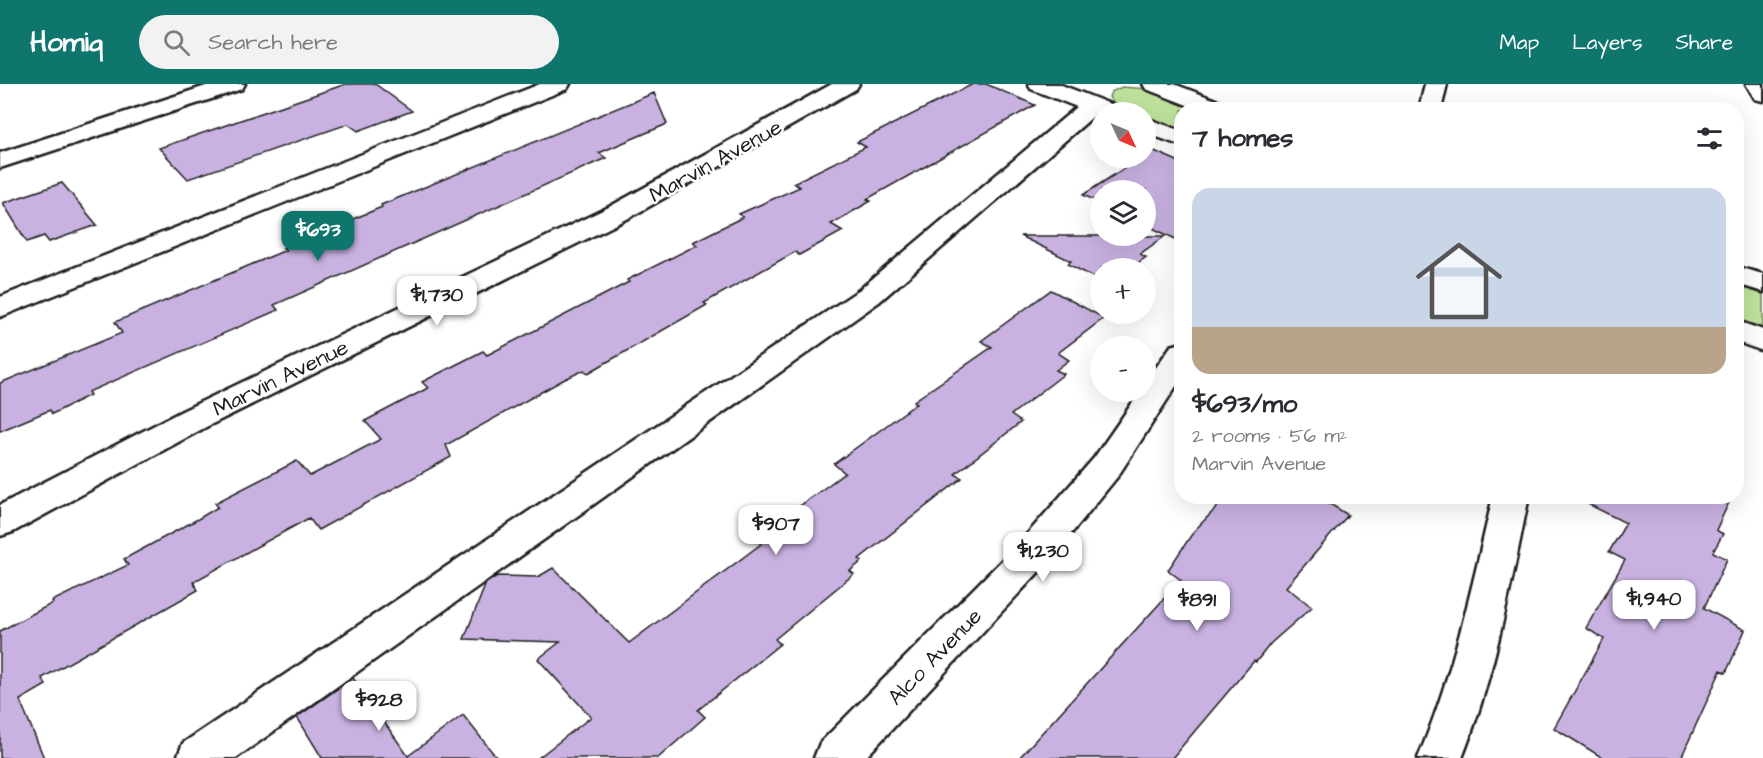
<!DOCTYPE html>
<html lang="en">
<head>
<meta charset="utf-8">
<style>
	:root { --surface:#fff; --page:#f2f2f3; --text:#2b2b33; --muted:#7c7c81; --line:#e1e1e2; --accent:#0f766e }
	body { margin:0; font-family:"Architects Daughter",sans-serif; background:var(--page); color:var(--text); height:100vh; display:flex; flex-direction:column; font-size:22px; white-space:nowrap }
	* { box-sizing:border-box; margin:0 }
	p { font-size:20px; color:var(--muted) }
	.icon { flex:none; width:33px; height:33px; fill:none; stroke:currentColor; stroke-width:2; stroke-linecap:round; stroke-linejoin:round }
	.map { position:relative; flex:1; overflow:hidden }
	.sheet { position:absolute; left:1174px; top:18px; width:570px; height:402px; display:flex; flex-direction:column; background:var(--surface); border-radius:24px; box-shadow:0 6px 24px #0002 }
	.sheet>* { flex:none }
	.needle { width:39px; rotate:134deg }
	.buttons { position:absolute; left:1090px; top:18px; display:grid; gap:12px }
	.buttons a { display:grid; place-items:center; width:66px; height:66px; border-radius:50%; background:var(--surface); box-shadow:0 6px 24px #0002; font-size:30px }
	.price { position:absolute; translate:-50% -51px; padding:0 14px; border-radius:12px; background:#fff; color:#222; font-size:20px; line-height:39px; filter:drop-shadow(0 2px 3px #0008) }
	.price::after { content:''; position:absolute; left:50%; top:36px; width:18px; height:14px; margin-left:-9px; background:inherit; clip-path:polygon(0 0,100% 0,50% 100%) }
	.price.on { background:var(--accent); color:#fff }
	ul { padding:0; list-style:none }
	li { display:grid; align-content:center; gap:12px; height:318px; padding:0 18px }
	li+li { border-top:2px solid var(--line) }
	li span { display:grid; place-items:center; height:186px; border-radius:18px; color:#555 }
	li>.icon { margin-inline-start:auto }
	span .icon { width:108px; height:108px; fill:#fffc; stroke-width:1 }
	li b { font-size:26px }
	h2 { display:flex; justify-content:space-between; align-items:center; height:72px; padding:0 18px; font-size:26px }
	header { display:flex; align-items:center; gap:36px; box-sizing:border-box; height:84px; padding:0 30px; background:var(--accent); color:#fff }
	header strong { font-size:28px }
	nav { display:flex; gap:33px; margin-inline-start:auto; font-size:21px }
	.search { width:420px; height:54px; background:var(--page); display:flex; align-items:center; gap:15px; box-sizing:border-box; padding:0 21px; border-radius:33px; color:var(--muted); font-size:22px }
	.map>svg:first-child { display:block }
	.green { fill:#bee29c; stroke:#6d7f5c; stroke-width:1.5 }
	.building { fill:#c9b2e1; stroke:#1c1c1c; stroke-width:1.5 }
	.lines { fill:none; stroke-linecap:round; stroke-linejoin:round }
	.minor-casing { stroke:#1c1c1c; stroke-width:5 }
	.major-casing { stroke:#1c1c1c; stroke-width:5 }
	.minor { fill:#fff; fill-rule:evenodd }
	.major { fill:#fff; fill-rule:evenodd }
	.labels { text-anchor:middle; stroke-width:5; stroke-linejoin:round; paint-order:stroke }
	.street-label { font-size:22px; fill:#1c1c1c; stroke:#fff }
</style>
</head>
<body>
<header>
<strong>Homiq</strong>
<div class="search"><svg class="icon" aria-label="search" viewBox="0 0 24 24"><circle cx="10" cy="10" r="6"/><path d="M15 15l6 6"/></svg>Search here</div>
<nav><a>Map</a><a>Layers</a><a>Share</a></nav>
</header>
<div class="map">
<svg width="1763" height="674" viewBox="0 0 1763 674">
	<rect width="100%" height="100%" fill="#fff"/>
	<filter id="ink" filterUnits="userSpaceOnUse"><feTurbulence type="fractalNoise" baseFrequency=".0167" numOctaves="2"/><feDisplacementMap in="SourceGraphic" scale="12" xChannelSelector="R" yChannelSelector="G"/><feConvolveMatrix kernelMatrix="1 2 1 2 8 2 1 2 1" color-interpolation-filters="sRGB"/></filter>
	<g filter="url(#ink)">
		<path class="green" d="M1122,3L1148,5L1206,25L1182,26V47L1146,33V28C1133,28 1115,25 1109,13L1111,8Z
			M1737,200L1763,208V244L1737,235Z"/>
		<path class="building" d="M346,0H375L412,27L358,47L348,40L188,95L159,64Z
			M973,0H986L1035,21L867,115L871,117L831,140L843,147L799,171L795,168L704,219L707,221L588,289L584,286L563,296L446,361L451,373L318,446L309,434L193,498L198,506L42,594L46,601L20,616L44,674H0V547L53,519L52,517L128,481L124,475L198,435L218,423L215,419L297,377L310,392L381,355L365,337L428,304L422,298L483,267L487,271L629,198L627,196L697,161L693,158L743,133L739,130L800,103L793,99L866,63L857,58Z
			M654,9L667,40L599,69L606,74L274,221L278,226L88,308L90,311L52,330L50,326L0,347V299L122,249L115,238L286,166L283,164L382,123L381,121Z
			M1152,66L1182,79V158L1146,141V106H1101V119L1083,111L1140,74H1146V70Z
			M62,99L97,141L49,158L44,152L27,158L3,119Z
			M1020,152H1165L1140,170L1146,173L1131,184H1101V197L1068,180L1071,177Z
			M1051,206L1104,234L1058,269L1069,276L1056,286L1064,290L1011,331L1021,338L955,390L962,394L859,475L862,477L850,487L854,490L775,555L780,560L698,626L705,633L658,674H538L591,633L538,575L560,558L464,555L486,499L497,492L538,493L553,484L629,559L761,460L754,455L845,389L834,380L917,319L914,317L992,263L981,257Z
			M1228,412H1317L1348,431L1286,503L1312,523L1271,559L1256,578L1254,577L1172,674H1019L1181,496L1168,486L1194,447Z
			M1572,412H1732L1716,446L1723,450L1713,468L1727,475L1704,524L1745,546L1726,589L1721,586L1681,674H1603L1554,644L1604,555L1586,544L1625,476L1609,468L1626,439Z
			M353,594L408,672L463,631L497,674H322L297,633Z"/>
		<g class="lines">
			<g class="minor-casing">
				<path id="minor" d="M212,0H245L242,5L0,84V69Z
					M540,0H570L567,5L0,233V213Z
					M832,0H859L856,5L627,135L206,343L13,448L0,452V421L182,327L609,123Z
					M1028,0H1059L1118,23L1121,28H1101V32L1096,30L879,218L236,674H177L183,659L859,206L1077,23L1031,5Z
					M1143,0H1174L1229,21L1232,26H1200L1146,5Z
					M1425,0H1447L1441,26H1419Z
					M1146,34L1182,47V62L1146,49Z
					M1737,183L1763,190V208L1737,200Z
					M1737,237L1763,246V267L1737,258Z
					M1182,259V293L1118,392L1049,477L865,674H814L820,659L1023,455L1094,374L1140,308H1146V298L1171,262Z
					M1493,412H1529C1511,500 1495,591 1462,674H1418C1453,591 1473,500 1493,412Z"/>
			</g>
			<g class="major-casing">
				<path id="major" d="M1746,0H1763V17L1755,15Z"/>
			</g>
			<use href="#minor" class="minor"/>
			<use href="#major" class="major"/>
		</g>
	</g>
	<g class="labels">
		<g class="street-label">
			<text transform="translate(715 76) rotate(-29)" y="8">Marvin Avenue</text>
			<text transform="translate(280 293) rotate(-26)" y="8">Marvin Avenue</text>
			<text transform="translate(934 572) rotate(-46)" y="8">Alco Avenue</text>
		</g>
	</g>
</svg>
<div class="buttons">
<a><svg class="needle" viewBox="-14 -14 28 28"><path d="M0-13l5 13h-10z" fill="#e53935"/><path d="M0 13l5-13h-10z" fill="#7c7c81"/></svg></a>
<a><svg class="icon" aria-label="layers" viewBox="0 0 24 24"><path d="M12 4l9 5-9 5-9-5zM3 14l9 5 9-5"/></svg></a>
<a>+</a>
<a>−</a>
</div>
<b class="price on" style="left:318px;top:178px">$693</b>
<b class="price" style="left:437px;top:243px">$1,730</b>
<b class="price" style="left:776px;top:472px">$907</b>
<b class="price" style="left:1043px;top:499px">$1,230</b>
<b class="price" style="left:1654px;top:547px">$1,940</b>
<b class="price" style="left:1197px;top:548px">$891</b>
<b class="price" style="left:379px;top:648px">$928</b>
<section class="sheet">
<h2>7 homes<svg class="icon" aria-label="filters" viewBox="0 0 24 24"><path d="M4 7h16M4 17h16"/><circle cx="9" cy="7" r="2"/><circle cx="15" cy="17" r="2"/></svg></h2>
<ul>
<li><span style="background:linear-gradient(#c9d6e8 75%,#b9a48a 0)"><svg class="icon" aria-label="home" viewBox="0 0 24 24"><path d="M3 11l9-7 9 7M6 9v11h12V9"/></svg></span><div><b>$693/mo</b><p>2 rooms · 56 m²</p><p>Marvin Avenue</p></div></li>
</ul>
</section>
</div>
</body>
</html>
